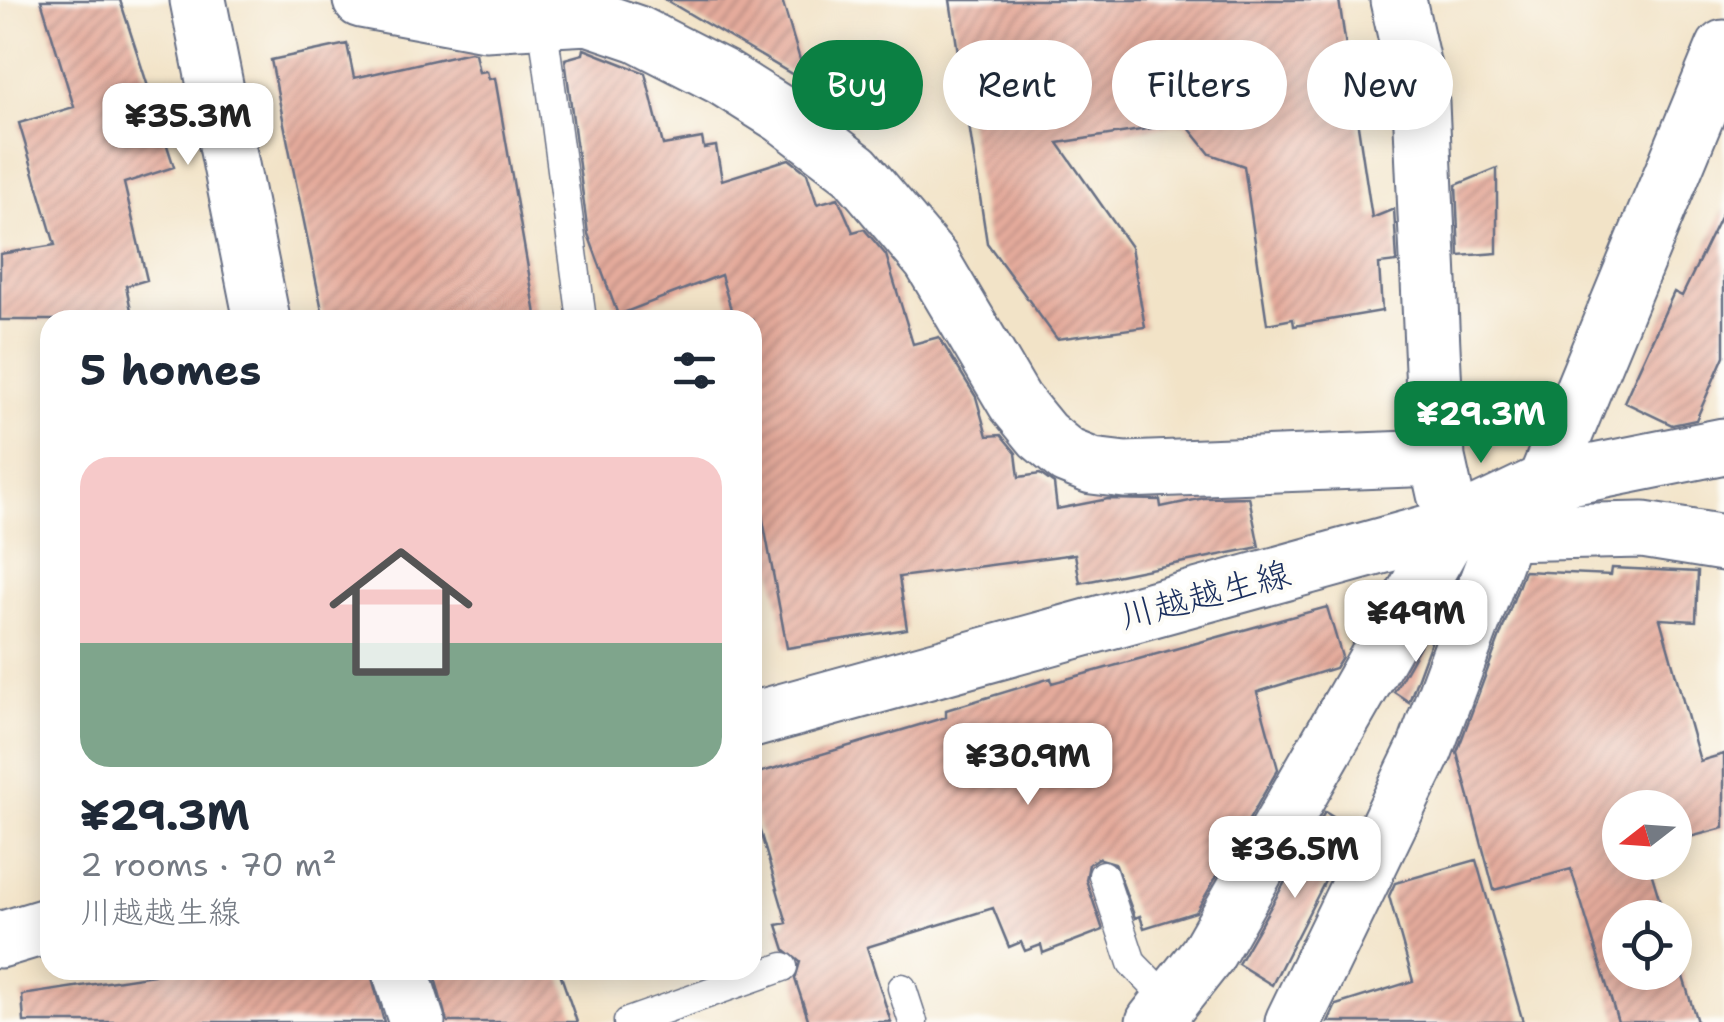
<!DOCTYPE html>
<html lang="en">
<head>
<meta charset="utf-8">
<style>
	:root { --surface:#fff; --page:#f2f2f3; --text:#1f2937; --muted:#747a83; --line:#e0e1e3; --accent:#0b8043 }
	body { margin:0; font-family:"Shantell Sans","Klee One",sans-serif; background:var(--page); color:var(--text); height:100vh; display:flex; flex-direction:column; font-size:38px; white-space:nowrap }
	* { box-sizing:border-box; margin:0 }
	p { font-size:32px; color:var(--muted) }
	.icon { flex:none; width:55px; height:55px; fill:none; stroke:currentColor; stroke-width:2; stroke-linecap:round; stroke-linejoin:round }
	.map { position:relative; flex:1; overflow:hidden }
	.details { position:absolute; left:40px; top:310px; width:722px; height:670px; display:flex; flex-direction:column; background:var(--surface); border-radius:30px; box-shadow:0 5px 25px #0003 }
	.details>* { flex:none }
	.top-card { position:absolute; left:792px; top:40px; width:780px; height:90px; display:flex; gap:20px }
	.needle { width:65px; rotate:253deg }
	.fabs { position:absolute; left:1602px; top:790px; display:grid; gap:20px }
	.fabs a { display:grid; place-items:center; width:90px; height:90px; border-radius:50%; background:var(--surface); box-shadow:0 5px 25px #0003; font-size:50px }
	.price { position:absolute; translate:-50% -85px; padding:0 22px; border-radius:20px; background:#fff; color:#222; font-size:32px; line-height:65px; filter:drop-shadow(0 2px 5px #0008) }
	.price::after { content:''; position:absolute; left:50%; top:60px; width:30px; height:22px; margin-left:-15px; background:inherit; clip-path:polygon(0 0,100% 0,50% 100%) }
	.price.active { background:var(--accent); color:#fff }
	ul { padding:0; list-style:none }
	li { display:grid; align-content:center; gap:20px; height:530px; padding:0 40px }
	li+li { border-top:2px solid var(--line) }
	li span { display:grid; place-items:center; height:310px; border-radius:30px; color:#555 }
	li>.icon { margin-inline-start:auto }
	span .icon { width:180px; height:180px; fill:#fffc; stroke-width:1 }
	li b { font-size:42px }
	h2 { display:flex; justify-content:space-between; align-items:center; height:120px; padding:0 40px; font-size:42px }
	.chip { padding:0 35px; border-radius:45px; background:var(--surface); box-shadow:0 5px 25px #0003; font-size:35px; line-height:90px }
	.chip.active { background:var(--accent); color:#fff }
	.map>svg:first-child { display:block }
	.building { fill:url(#building-hatch) }
	.lines { fill:none; stroke-linecap:round; stroke-linejoin:round }
	.service-casing { stroke:#666e83; stroke-width:31 }
	.minor-casing { stroke:#666e83; stroke-width:59 }
	.tertiary-casing { stroke:#666e83; stroke-width:59 }
	.secondary-casing { stroke:#666e83; stroke-width:59 }
	.service { stroke:#fff; stroke-width:28 }
	.minor { stroke:#fff; stroke-width:55 }
	.tertiary { stroke:#fff; stroke-width:55 }
	.secondary { stroke:#fff; stroke-width:55 }
	.labels { text-anchor:middle; stroke-width:8; stroke-linejoin:round; paint-order:stroke }
	.street-label { font-size:35px; fill:#1b2f5e; stroke:#fdfcf7 }
</style>
</head>
<body>
<div class="map">
<svg width="1724" height="1022" viewBox="0 0 1724 1022">
	<defs>
		<pattern id="building-hatch" width="6" height="6" patternUnits="userSpaceOnUse" patternTransform="scale(2.5)"><rect width="6" height="6" fill="#e5ab9b"/><path d="M-1 1l2-2M0 6l6-6M5 7l2-2" fill="none" stroke="#b98c82"/></pattern>
	</defs>
	<rect width="100%" height="100%" fill="#fdfcf7"/>
	<filter id="ink" filterUnits="userSpaceOnUse"><feTurbulence type="fractalNoise" baseFrequency=".01" numOctaves="2"/><feDisplacementMap in="SourceGraphic" scale="20" xChannelSelector="R" yChannelSelector="G"/><feConvolveMatrix kernelMatrix="1 2 1 2 8 2 1 2 1" color-interpolation-filters="sRGB"/></filter>
	<filter id="wash" filterUnits="userSpaceOnUse"><feTurbulence type="fractalNoise" baseFrequency=".0048" numOctaves="4" result="noise"/><feDisplacementMap in="SourceGraphic" scale="40" xChannelSelector="R" yChannelSelector="G"/><feGaussianBlur stdDeviation="2.25" result="paint"/><feColorMatrix in="noise" values="0 0 0 0 0 0 0 0 0 0 0 0 0 0 0 0 0 1.4 0 .05"/><feComposite in="paint" operator="in"/></filter>
	<g filter="url(#wash)">
		<rect width="100%" height="100%" fill="#f2e3c7"/>
		<g id="blocks">
			<path class="building" d="M41,0H120L174,167L124,183L147,280L126,286L133,320H0V254L55,245L19,123L74,107Z
				M666,0H782L807,83Z
				M950,0H1339L1372,218L1394,209L1397,262L1379,264L1382,311L1294,326L1293,319L1267,324L1244,166L1210,154L1185,123L1058,143L1131,247L1145,327L1057,339L987,243Z
				M347,44L354,78L470,52L475,53L479,72L487,71L489,79L495,78L537,320H324L271,60Z
				M584,49L645,73L663,145L702,138L704,148L716,146L722,180L789,159L807,173L817,204L838,198L853,232L864,229L886,255L913,344L939,337L976,397L987,436L1001,435L1016,453L1019,477L1040,474L1054,484L1057,509L1108,499L1160,500L1161,507L1204,498L1249,497L1259,547L1080,583L1075,554L899,577L907,629L787,648L752,461V320H734L721,275L618,315L588,234L565,59L583,54Z
				M1497,168V253L1459,256L1456,185Z
				M1724,209V356L1696,420L1672,425L1624,402L1674,292L1682,296Z
				M1612,568L1698,572L1696,621L1660,619L1700,761L1724,754V828L1675,841V808H1620V862H1648L1665,918H1620V972H1675V951L1697,1022H1618L1571,869L1494,890L1457,752L1524,571L1611,575Z
				M1327,607L1342,657L1335,668L1257,692L1278,769L1196,912L1144,928L1140,916L1135,918L1115,863L1098,858L1089,864L1086,880L1103,930L1043,953L1041,945L1025,951L1021,942L1009,947L993,908L867,947L891,1022H809L795,979L800,962L785,950L777,925L787,923L752,804V775L946,717V710L1051,678L1052,683Z
				M1438,614L1441,615L1409,702L1394,692Z
				M1325,812L1349,827L1344,836L1347,838L1272,985L1238,964Z
				M1476,860L1523,1022H1328L1336,1005L1413,981L1389,896L1395,883Z
				M154,970H370L384,1022H24L22,995L154,975Z
				M433,970H559L577,1022H447Z"/>
		</g>
	</g>
	<g filter="url(#ink)">
		<use href="#blocks" fill-opacity="0" stroke="#666e83" stroke-width="2.5"/>
		<g class="lines">
			<g class="service-casing">
				<path id="service" d="M542,19L582,320
					M1103,875L1132,963L1170,1002
					M902,988L913,1022
					M628,1022L783,967"/>
			</g>
			<g class="minor-casing">
				<path id="minor" d="M361,0L485,23L588,17L638,34L722,77L784,116L855,170L931,260L1015,402L1042,435L1067,456L1092,466L1125,470L1437,458
					M1398,0L1421,103L1437,458L1445,494
					M1724,48L1545,482L1724,446
					M1154,1022L1207,955L1453,526L1545,482
					M1293,1022L1425,749L1505,533"/>
			</g>
			<g class="tertiary-casing">
				<path id="tertiary" d="M198,0L262,320
					M400,970L417,1022"/>
			</g>
			<g class="secondary-casing">
				<path id="secondary" d="M752,720L1453,526L1505,533L1643,530L1724,543
					M0,940L50,925"/>
			</g>
			<use href="#service" class="service"/>
			<use href="#minor" class="minor"/>
			<use href="#tertiary" class="tertiary"/>
			<use href="#secondary" class="secondary"/>
		</g>
	</g>
	<g class="labels">
		<g class="street-label">
			<text transform="translate(1205 595) rotate(-15)" y="12">川越越生線</text>
		</g>
	</g>
</svg>
<div class="fabs">
<a><svg class="needle" viewBox="-14 -14 28 28"><path d="M0-13l5 13h-10z" fill="#e53935"/><path d="M0 13l5-13h-10z" fill="#747a83"/></svg></a>
<a><svg class="icon" aria-label="locate" viewBox="0 0 24 24"><circle cx="12" cy="12" r="6"/><path d="M12 2v4M12 18v4M2 12h4M18 12h4"/></svg></a>
</div>
<b class="price" style="left:188px;top:168px">¥35.3M</b>
<b class="price active" style="left:1481px;top:466px">¥29.3M</b>
<b class="price" style="left:1416px;top:665px">¥49M</b>
<b class="price" style="left:1028px;top:808px">¥30.9M</b>
<b class="price" style="left:1295px;top:901px">¥36.5M</b>
<div class="top-card">
<a class="chip active">Buy</a>
<a class="chip">Rent</a>
<a class="chip">Filters</a>
<a class="chip">New</a>
</div>
<section class="details">
<h2>5 homes<svg class="icon" aria-label="filters" viewBox="0 0 24 24"><path d="M4 7h16M4 17h16"/><circle cx="9" cy="7" r="2"/><circle cx="15" cy="17" r="2"/></svg></h2>
<ul>
<li><span style="background:linear-gradient(#f6c9c9 60%,#7fa58c 0)"><svg class="icon" aria-label="home" viewBox="0 0 24 24"><path d="M3 11l9-7 9 7M6 9v11h12V9"/></svg></span><div><b>¥29.3M</b><p>2 rooms · 70 m²</p><p>川越越生線</p></div></li>
</ul>
</section>
</div>
</body>
</html>
